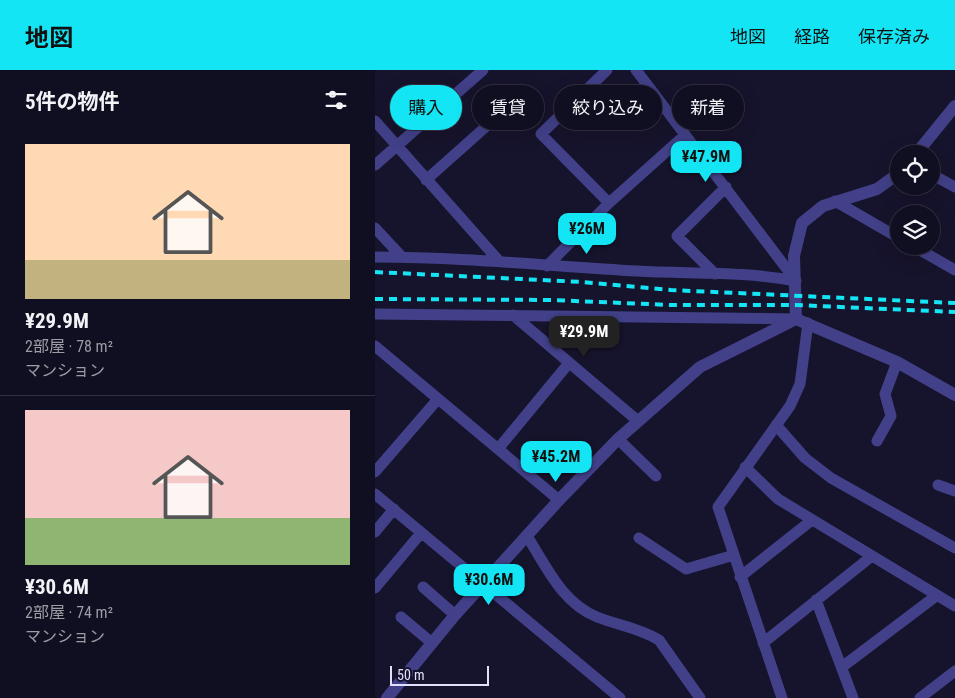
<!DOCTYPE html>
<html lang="ja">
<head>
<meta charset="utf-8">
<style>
	:root { --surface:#100e21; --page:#19172a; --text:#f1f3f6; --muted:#9c9ca5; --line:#302e3f; --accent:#13e5f5 }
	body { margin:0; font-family:"Roboto Condensed","Noto Sans JP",sans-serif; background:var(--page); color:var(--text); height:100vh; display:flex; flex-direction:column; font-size:19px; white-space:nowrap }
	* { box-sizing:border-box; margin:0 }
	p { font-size:16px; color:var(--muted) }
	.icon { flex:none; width:28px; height:28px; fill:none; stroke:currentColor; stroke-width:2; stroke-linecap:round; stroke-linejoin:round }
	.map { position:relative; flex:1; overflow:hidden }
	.sheet { display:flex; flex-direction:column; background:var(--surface); width:375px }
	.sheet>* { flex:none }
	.banner { position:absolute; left:15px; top:15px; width:475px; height:45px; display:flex; gap:10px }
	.buttons { position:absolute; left:515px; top:75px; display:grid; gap:10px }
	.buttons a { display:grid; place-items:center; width:50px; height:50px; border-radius:50%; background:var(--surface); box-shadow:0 5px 20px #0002,0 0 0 1px var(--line); font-size:25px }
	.scale { position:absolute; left:15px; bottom:12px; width:99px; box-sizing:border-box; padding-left:5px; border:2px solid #e1dffe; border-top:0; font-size:14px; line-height:18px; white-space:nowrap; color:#e1dffe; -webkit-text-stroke:4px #16132c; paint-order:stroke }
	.price { position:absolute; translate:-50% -42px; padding:0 11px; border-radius:10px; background:var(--accent); color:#111; font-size:16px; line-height:32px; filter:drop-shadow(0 1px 2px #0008) }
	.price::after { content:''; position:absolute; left:50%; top:30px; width:15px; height:11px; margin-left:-8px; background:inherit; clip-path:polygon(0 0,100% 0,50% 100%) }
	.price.selected { background:#222; color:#fff }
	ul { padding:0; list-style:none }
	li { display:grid; align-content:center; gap:10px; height:265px; padding:0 25px }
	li+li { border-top:1px solid var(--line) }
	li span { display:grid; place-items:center; height:155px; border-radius:0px; color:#555 }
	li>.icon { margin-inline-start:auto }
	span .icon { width:90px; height:90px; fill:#fffc; stroke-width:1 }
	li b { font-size:21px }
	h2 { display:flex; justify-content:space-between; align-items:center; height:60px; padding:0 25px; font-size:21px }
	.pill { padding:0 18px; border-radius:22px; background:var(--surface); box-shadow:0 5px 20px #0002,0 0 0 1px var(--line); font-size:18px; line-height:45px }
	.pill.selected { background:var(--accent); color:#111 }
	header { display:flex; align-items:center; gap:30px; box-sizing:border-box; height:70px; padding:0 25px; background:var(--accent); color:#111 }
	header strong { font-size:24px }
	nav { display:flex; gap:28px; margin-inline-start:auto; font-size:18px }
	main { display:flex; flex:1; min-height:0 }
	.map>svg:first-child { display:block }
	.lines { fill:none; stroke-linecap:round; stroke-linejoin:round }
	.minor { stroke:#414088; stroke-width:11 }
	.tertiary { stroke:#414088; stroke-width:12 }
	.rail { stroke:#13e5f5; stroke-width:4; stroke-dasharray:8 6; stroke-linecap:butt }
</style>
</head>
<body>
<header>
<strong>地図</strong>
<nav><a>地図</a><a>経路</a><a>保存済み</a></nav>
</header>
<main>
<section class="sheet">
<h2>5件の物件<svg class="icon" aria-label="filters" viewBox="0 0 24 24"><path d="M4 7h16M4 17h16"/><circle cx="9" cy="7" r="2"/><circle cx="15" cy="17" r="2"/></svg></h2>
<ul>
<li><span style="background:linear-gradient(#ffd9b3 75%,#c2b280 0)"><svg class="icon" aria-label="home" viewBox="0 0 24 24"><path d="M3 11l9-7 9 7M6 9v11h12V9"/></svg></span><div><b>¥29.9M</b><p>2部屋 · 78 m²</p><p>マンション</p></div></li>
<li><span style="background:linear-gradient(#f6c9c9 70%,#8fb573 0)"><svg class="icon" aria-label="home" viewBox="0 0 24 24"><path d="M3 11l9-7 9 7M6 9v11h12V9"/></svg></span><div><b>¥30.6M</b><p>2部屋 · 74 m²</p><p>マンション</p></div></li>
</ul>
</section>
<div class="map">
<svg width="580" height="628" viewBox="0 0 580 628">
	<rect width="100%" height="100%" fill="#16132c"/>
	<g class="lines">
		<path class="minor" d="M232,0L166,64L234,133
			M261,0L421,211
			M0,51L124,191
			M0,95L108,0
			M556,104L580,117
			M51,110L124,45
			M460,131L524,168
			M0,158L27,187
			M538,176L580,200
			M0,187C88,187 175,196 262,201C315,204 369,201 421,211
			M172,196L234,133L310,65
			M340,204L302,166L351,117
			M0,244L421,249
			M138,245L263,351
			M0,276L184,430
			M401,355L430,388L456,408L580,478
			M243,369L281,406
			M502,371L516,346L510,324L522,292
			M123,379L194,293
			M370,397L403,429L580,536
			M0,402L63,329
			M563,415L580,421
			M0,424L245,628
			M0,462L19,439
			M152,466C171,496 187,533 222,547C242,555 265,558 284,570L325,628
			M264,468L311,499L359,485
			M365,507L437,450
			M48,517L80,545
			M0,518L46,463
			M441,530L478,628
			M26,547L57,573
			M388,573L497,486
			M467,597L561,526
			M407,628L343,437L415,336L425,314L433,253
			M545,628L580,601"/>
		<path class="tertiary" d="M541,84L580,36
			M421,249L522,292L580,325
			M12,628L80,545L184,430L243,369L325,297L421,249L419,186L427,153L448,136L502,119L524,103"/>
		<path class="rail" d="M0,202L208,212L296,220L580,233
			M0,229L177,230L296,235H421L580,242"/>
	</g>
</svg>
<div class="buttons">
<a><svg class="icon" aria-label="locate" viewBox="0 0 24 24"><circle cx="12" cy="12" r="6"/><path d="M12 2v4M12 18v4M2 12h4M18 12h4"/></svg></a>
<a><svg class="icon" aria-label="layers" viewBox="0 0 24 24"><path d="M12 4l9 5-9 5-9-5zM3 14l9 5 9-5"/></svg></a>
</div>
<div class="scale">50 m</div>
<b class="price" style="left:331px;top:113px">¥47.9M</b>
<b class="price" style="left:212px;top:185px">¥26M</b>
<b class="price selected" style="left:209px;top:288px">¥29.9M</b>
<b class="price" style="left:181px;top:413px">¥45.2M</b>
<b class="price" style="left:114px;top:536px">¥30.6M</b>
<div class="banner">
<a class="pill selected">購入</a>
<a class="pill">賃貸</a>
<a class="pill">絞り込み</a>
<a class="pill">新着</a>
</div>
</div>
</main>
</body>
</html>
